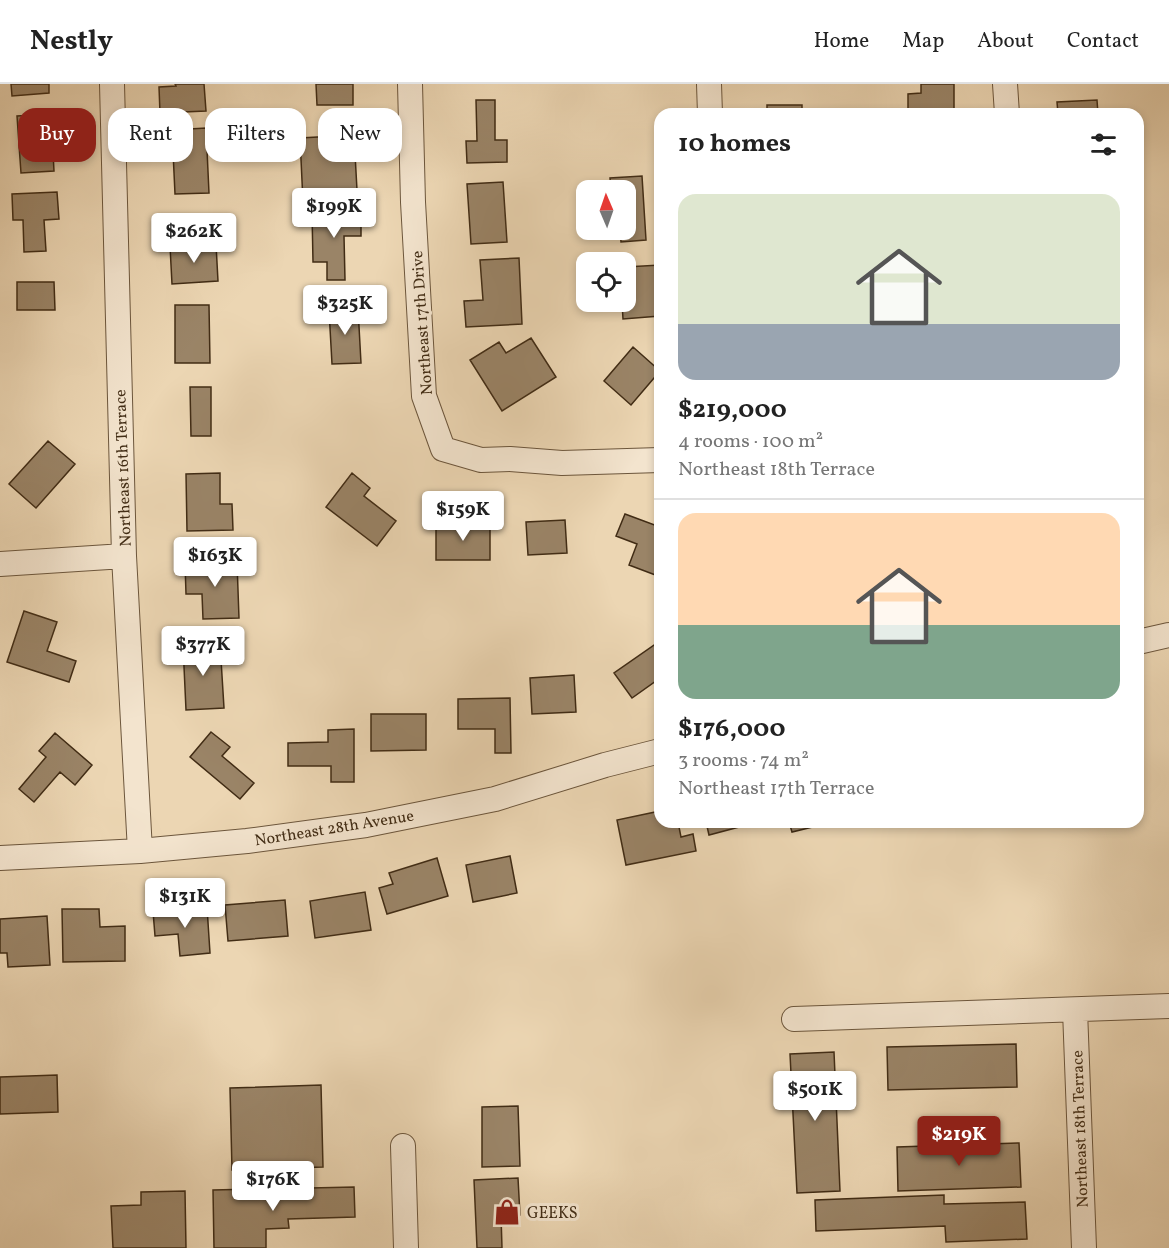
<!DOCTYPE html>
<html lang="en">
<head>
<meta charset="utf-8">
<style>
	:root { --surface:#fff; --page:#f2f2f2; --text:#222; --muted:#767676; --line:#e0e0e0; --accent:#8f2418 }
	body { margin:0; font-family:Vollkorn,serif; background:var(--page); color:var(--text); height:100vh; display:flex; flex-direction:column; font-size:22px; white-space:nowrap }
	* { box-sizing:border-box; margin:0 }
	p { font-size:20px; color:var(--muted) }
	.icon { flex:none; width:33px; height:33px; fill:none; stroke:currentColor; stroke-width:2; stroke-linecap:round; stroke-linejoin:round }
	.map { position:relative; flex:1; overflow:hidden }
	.details { position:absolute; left:654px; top:24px; width:490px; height:720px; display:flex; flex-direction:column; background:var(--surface); border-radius:18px; box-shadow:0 3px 9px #0003 }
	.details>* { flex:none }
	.hud { position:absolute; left:18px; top:24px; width:546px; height:54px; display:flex; gap:12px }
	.needle { width:39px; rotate:358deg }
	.tools { position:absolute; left:576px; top:96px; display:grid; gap:12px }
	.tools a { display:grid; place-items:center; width:60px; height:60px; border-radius:12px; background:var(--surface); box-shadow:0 3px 9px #0003; font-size:30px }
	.price { position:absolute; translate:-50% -51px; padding:0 14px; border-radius:6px; background:#fff; color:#222; font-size:20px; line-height:39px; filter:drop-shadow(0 2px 3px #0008) }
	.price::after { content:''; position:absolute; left:50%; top:36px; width:18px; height:14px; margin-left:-9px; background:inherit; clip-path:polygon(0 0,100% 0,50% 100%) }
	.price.current { background:var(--accent); color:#fff }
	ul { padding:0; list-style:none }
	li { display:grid; align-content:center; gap:12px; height:318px; padding:0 24px }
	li+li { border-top:2px solid var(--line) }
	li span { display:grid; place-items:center; height:186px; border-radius:18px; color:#555 }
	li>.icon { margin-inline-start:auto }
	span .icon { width:108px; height:108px; fill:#fffc; stroke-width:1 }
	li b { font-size:26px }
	h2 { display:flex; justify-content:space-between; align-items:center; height:72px; padding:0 24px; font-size:26px }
	.tag { padding:0 21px; border-radius:18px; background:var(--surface); box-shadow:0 3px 9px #0003; font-size:21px; line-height:54px }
	.tag.current { background:var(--accent); color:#fff }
	header { display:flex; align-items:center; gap:36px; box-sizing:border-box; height:84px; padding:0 30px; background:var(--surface); border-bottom:2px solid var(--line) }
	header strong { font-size:28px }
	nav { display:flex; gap:33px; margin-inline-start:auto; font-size:21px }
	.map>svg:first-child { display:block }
	.building { fill:#9a8467; stroke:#412c15; stroke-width:1.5 }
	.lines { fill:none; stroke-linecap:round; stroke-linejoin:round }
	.minor-casing { stroke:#6c563c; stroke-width:26 }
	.minor { stroke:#f3e4ce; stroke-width:24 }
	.labels { text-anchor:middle; stroke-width:6; stroke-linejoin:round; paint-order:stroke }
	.street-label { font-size:16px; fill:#412c15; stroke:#f3e4ce }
	.poi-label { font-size:16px; fill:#412c15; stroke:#f3e4ce; text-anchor:start }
</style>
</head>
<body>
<header>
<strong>Nestly</strong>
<nav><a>Home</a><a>Map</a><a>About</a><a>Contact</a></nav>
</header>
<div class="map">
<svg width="1169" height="1164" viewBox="0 0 1169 1164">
	<rect width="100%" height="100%" fill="#ecd6b3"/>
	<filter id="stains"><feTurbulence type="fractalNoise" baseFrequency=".00333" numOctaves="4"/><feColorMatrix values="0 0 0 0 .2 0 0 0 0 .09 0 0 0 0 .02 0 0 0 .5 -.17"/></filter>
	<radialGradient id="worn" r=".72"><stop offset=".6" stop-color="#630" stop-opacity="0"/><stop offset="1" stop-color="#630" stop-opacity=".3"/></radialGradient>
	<path class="building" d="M11,0H49V9L12,12Z
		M175,0H204L206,27L160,29L159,3L176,2Z
		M316,0H353V21H317Z
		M921,0H954V30L908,28V10L921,9Z
		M476,16H495V56H507V78L467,79L466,57H477Z
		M1097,16L1098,30H1058L1057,18Z
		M767,21H802V30H767Z
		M51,30L54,87L21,89L17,32Z
		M206,44L209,109L175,110L172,46Z
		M354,51L357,106L330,108V116L303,118L300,54Z
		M642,92L646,156L621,158L620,146H626V106H611L610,94Z
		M503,98L507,158L471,160L467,100Z
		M57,108L59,135L44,136L46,167L24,168L23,136H13L12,110Z
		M361,127V152H344L345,196H327V178H313L312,128Z
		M216,160L218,197L172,200L170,162Z
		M519,174L522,240L466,243L464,217L483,216L480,176Z
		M660,181V232L623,235L622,218H626V183Z
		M17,198H54L55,226H17Z
		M175,221H209L210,279H175Z
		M358,224L361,279L332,280L329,226Z
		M531,254L556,293L502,327L470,276L499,258L506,269Z
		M633,263L660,287L631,321L604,297Z
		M190,303H211V352H191Z
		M48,357L75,380L36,424L9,400Z
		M220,389V420H232L233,446L187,447L186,390Z
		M352,389L370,404L364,412L396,437L377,462L326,423Z
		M625,430L660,443V486L658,492L629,481L637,460L616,452Z
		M565,436L567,469L528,471L526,438Z
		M436,441H490V476H436Z
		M237,478L239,534L203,535L202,510H186L185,479Z
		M24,527L57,538L47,567L76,577L69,598L7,578Z
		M660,557V594L632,614L614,589Z
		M220,559L224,624L186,626L183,561Z
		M574,591L576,628L532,630L530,594Z
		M510,614L511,669H495V645H458V615Z
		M371,630H426V666L371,667Z
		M354,645V698H331V682H288V659L328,658V646Z
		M211,648L230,663L222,672L254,699L240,715L190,673Z
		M55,649L92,681L75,701L60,688L34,718L19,705L46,673L39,667Z
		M660,727V738H678L681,753L693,750L696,767L626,781L617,736Z
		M706,738H758L709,751Z
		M789,738H833L792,748Z
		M510,772L517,809L473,818L466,781Z
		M437,774L448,812L387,830L379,804L393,800L389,789Z
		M365,808L371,846L315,854L310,817Z
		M285,816L288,852L228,857L225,821Z
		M207,823L210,869L180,872L178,850L155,852L153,827Z
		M62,825H99L100,843L125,842V877L63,878Z
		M47,832L50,881L8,883L7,869H0V835Z
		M1016,960L1017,1003L888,1006L887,963Z
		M834,968L840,1107L797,1109L790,970Z
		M57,991L58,1028L0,1030V993Z
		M321,1001L323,1083L232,1086L230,1004Z
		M518,1022L520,1082L482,1083V1023Z
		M1019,1059L1021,1103L898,1107L897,1063Z
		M518,1094L520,1131H501L502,1164H477L474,1096Z
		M354,1103L355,1133L288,1135L289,1144L266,1145V1164H214L213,1106Z
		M185,1107L186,1164H113L111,1122L141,1121V1108Z
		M944,1111V1120L1025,1118L1027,1155L946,1158L945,1142L816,1147L815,1116Z"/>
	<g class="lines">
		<g class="minor-casing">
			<path id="minor" d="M112,0L124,472L140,767
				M410,0L413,118L424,312L443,365L481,376L510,375L562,379L660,376
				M709,0L710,30
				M1005,0L1007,30
				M0,480L124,472
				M1138,558L1169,551
				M0,774L140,767L247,757L366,741L495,715L605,681L660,667
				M1075,926L1084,1164
				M794,935L1169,922
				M403,1062L406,1164"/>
		</g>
		<use href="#minor" class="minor"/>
	</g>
	<defs>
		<g id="shop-bare" transform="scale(2.07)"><path d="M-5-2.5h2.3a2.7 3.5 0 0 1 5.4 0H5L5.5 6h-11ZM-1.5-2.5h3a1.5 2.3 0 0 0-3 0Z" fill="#8f2418" stroke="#f3e4ce" stroke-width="2.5" paint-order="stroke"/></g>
	</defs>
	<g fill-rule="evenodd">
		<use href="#shop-bare" x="507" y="1128"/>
	</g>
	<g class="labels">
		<g class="street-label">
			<text transform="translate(421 239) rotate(-94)" y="6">Northeast 17th Drive</text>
			<text transform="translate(122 384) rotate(-92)" y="6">Northeast 16th Terrace</text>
			<text transform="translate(334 743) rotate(-9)" y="6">Northeast 28th Avenue</text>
			<text transform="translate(1079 1045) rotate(-92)" y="6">Northeast 18th Terrace</text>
		</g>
		<g class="poi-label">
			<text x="527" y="1134">GEEKS</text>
		</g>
	</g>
	<rect width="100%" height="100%" filter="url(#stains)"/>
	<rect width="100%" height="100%" fill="url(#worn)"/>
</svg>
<div class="tools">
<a><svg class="needle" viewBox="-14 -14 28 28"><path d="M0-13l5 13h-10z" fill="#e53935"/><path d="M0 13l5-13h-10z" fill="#767676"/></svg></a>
<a><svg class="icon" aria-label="locate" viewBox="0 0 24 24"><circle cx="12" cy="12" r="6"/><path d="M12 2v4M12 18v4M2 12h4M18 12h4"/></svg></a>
</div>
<b class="price" style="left:334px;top:155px">$199K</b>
<b class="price" style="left:194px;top:180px">$262K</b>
<b class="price" style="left:345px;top:252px">$325K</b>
<b class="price" style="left:463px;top:458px">$159K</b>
<b class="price" style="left:215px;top:504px">$163K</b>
<b class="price" style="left:203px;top:593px">$377K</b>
<b class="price" style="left:185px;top:845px">$131K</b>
<b class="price" style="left:815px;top:1038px">$501K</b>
<b class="price current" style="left:959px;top:1083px">$219K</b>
<b class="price" style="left:273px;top:1128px">$176K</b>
<div class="hud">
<a class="tag current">Buy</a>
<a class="tag">Rent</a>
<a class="tag">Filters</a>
<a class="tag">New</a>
</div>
<section class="details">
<h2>10 homes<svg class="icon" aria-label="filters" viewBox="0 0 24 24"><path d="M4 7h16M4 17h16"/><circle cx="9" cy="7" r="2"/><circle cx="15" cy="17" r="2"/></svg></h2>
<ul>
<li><span style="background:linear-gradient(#dfe7d0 70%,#9aa5b1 0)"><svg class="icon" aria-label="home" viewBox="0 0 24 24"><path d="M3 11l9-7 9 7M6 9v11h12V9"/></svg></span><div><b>$219,000</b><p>4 rooms · 100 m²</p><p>Northeast 18th Terrace</p></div></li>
<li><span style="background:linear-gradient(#ffd9b3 60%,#7fa58c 0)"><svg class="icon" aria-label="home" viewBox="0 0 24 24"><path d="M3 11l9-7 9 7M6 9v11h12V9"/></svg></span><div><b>$176,000</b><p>3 rooms · 74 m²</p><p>Northeast 17th Terrace</p></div></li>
</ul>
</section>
</div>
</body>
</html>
